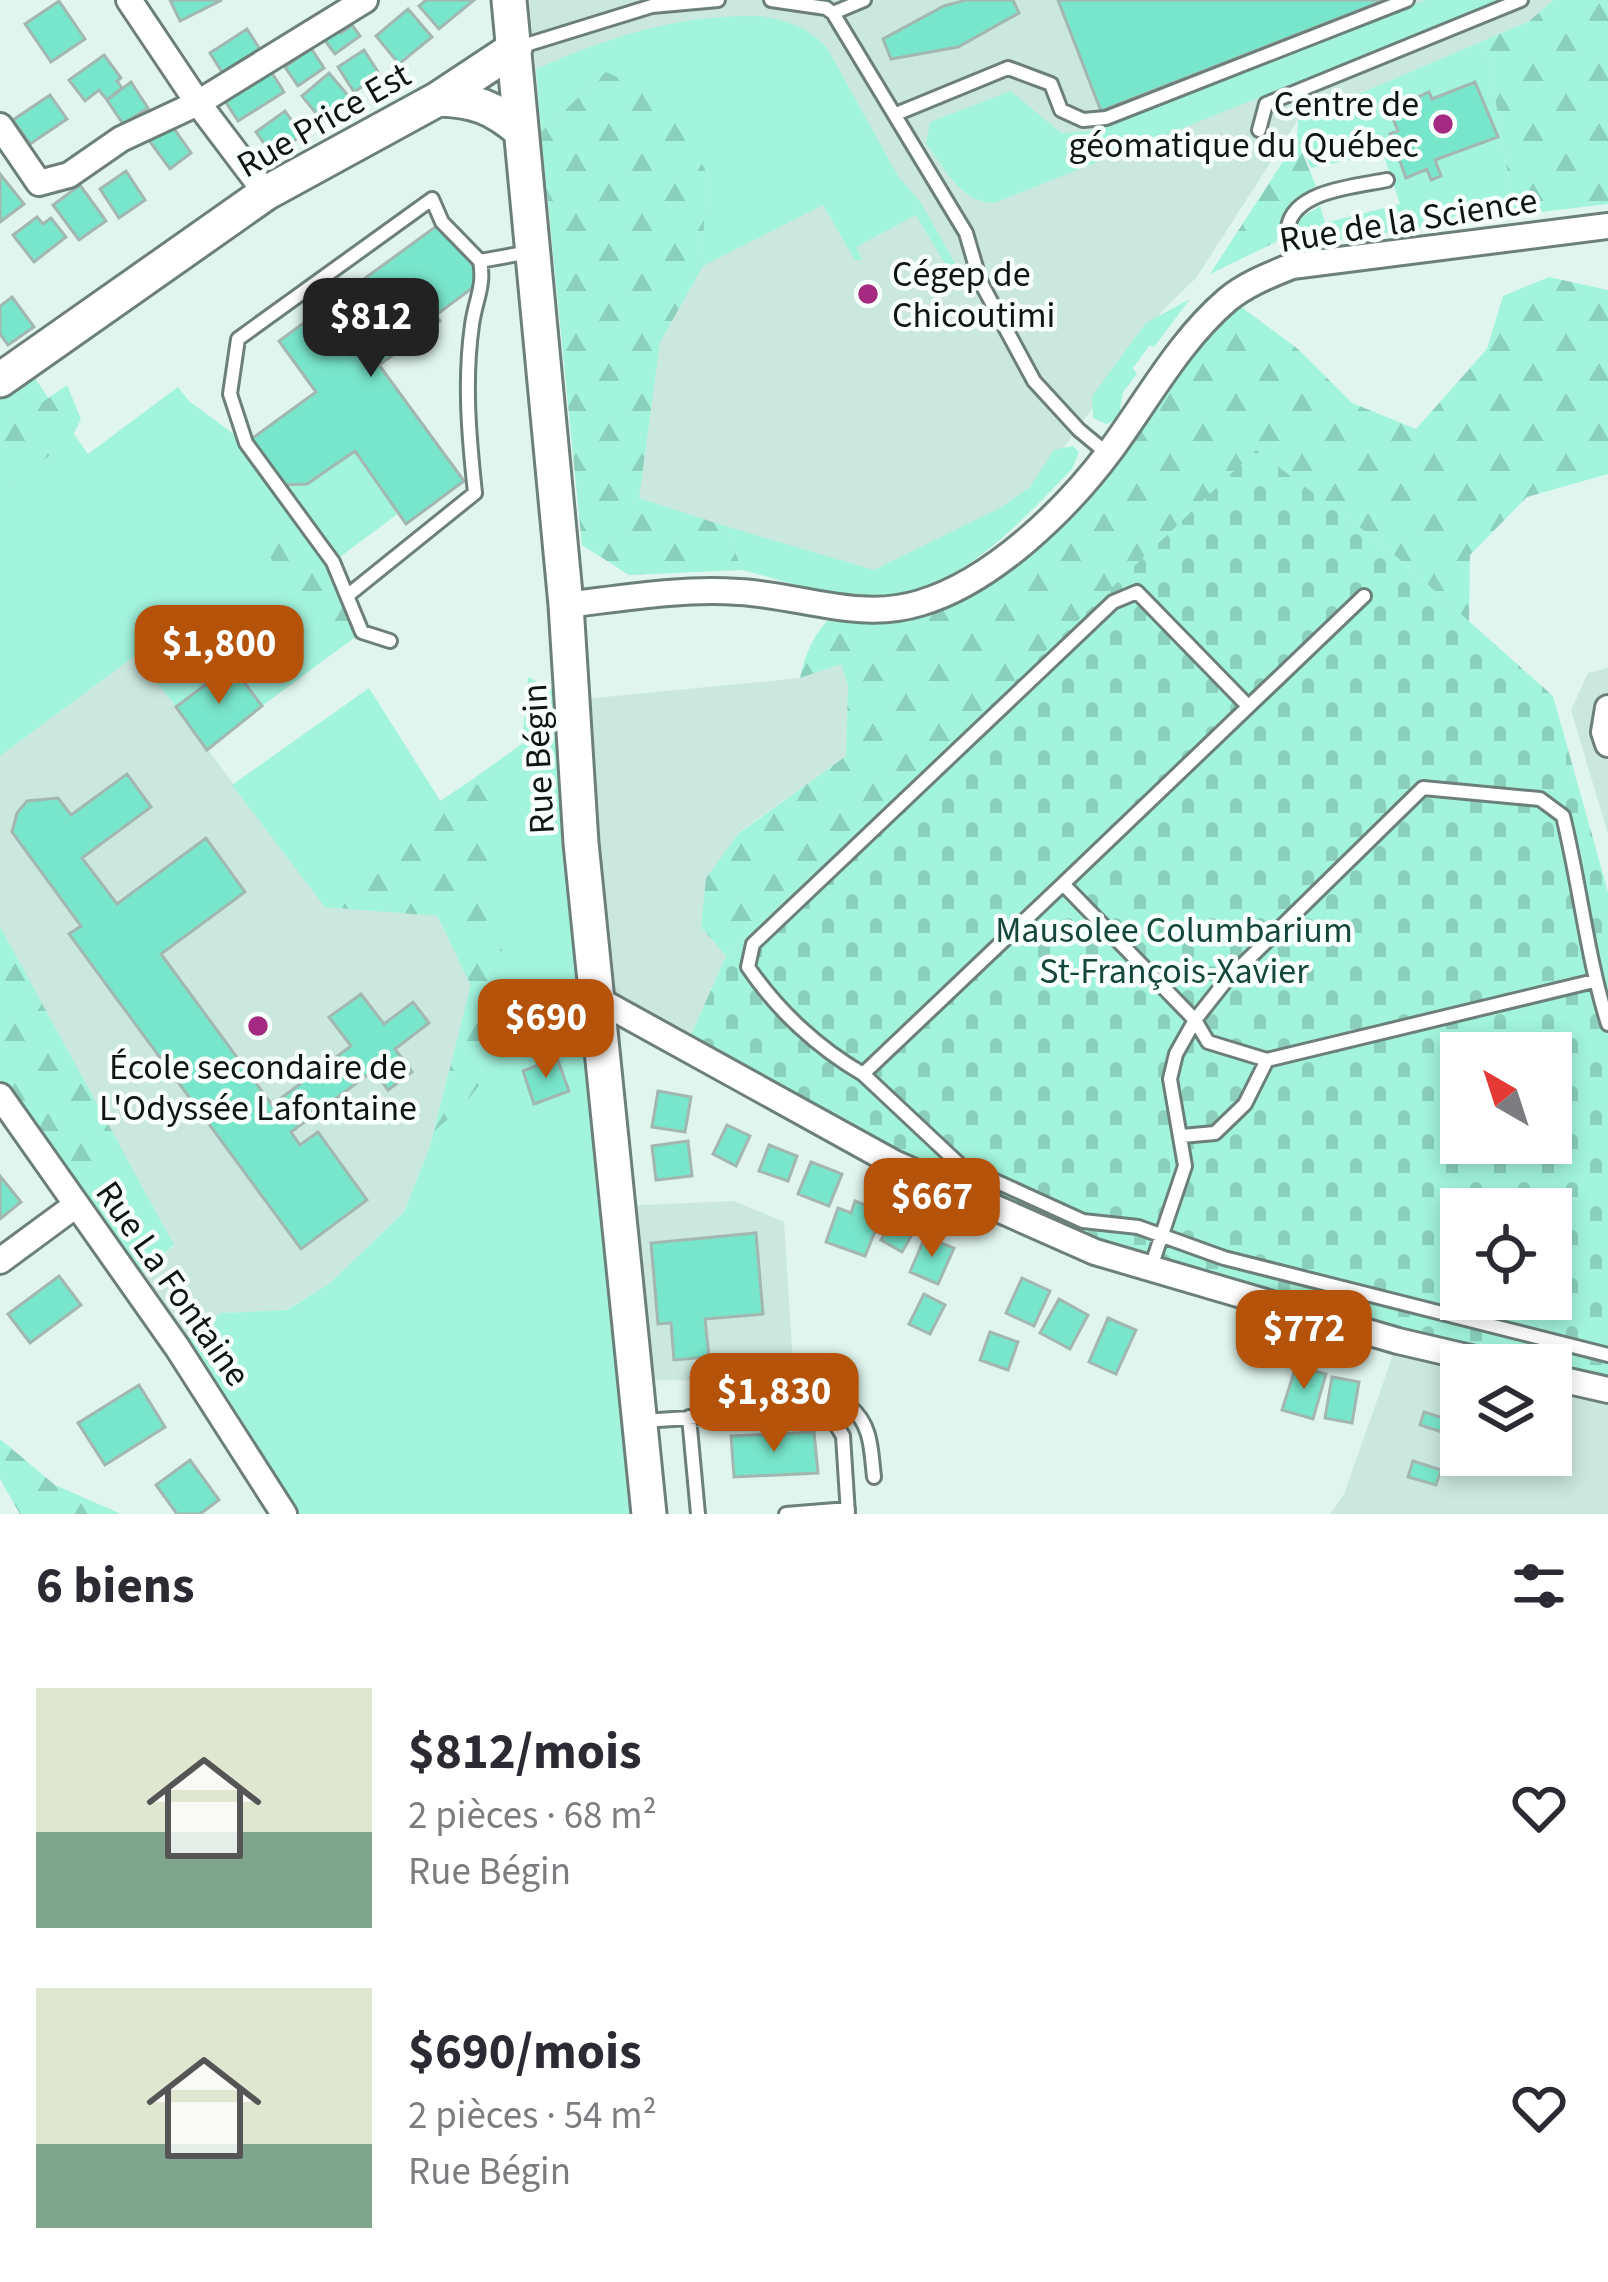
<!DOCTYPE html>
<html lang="fr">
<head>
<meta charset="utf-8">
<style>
	:root { --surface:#fff; --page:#f7f7f7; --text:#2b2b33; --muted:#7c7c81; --accent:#b45309 }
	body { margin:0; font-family:"Source Sans 3",sans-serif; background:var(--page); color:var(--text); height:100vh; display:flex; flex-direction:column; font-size:45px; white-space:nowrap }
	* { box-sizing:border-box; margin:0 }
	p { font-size:39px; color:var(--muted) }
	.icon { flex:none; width:66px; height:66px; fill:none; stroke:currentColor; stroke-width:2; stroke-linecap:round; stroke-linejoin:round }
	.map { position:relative; height:1514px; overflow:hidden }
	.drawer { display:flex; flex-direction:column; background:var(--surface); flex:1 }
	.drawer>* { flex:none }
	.needle { width:78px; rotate:321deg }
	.fabs { position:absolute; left:1440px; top:1032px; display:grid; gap:24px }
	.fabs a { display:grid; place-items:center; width:132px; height:132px; border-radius:0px; background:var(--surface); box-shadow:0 6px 18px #0003; font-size:60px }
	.price { position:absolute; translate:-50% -102px; padding:0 27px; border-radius:24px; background:var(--accent); color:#fff; font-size:39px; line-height:78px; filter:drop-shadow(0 3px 6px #0008) }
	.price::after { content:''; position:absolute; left:50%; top:72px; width:36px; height:27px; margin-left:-18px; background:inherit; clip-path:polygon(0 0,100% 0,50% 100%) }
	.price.selected { background:#222; color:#fff }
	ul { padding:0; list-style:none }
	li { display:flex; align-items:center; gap:36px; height:300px; padding:0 36px }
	li span { display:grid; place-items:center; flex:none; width:336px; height:240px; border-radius:0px; color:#555 }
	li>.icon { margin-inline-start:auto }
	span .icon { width:144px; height:144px; fill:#fffc; stroke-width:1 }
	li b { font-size:51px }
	h2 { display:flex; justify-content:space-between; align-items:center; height:144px; padding:0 36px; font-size:51px }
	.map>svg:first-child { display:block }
	.built { fill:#cbe8df }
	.green { fill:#a2f4dd }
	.forest { fill:url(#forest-firs) }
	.cemetery { fill:url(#cemetery-stones); fill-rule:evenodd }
	.building { fill:#78e6ca; stroke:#a3b7b1; stroke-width:3 }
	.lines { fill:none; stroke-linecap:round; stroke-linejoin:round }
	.lane-casing { stroke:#6c7f79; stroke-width:18 }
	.street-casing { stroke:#6c7f79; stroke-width:30 }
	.secondary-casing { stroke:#6c7f79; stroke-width:39 }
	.lane { stroke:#fff; stroke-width:12 }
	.street { stroke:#fff; stroke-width:24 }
	.secondary { stroke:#fff; stroke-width:33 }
	.poi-dot { fill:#a42b81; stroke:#f7fffc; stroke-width:4.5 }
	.labels { text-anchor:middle; stroke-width:9; stroke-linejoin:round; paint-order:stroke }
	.poi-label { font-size:36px; fill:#0e1513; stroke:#f7fffc; text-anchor:end }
	.street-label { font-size:36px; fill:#0e1513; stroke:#f7fffc }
	.park-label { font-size:36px; fill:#15463b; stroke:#f7fffc }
</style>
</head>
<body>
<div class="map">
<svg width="1608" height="1514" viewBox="0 0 1608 1514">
	<defs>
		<pattern id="forest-firs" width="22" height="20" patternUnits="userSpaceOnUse" patternTransform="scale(3)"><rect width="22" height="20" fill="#a2f4dd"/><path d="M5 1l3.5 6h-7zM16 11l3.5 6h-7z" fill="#8ad0bd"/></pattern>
		<pattern id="cemetery-stones" width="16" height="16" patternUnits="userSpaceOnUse" patternTransform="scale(3)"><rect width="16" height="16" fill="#a2f4dd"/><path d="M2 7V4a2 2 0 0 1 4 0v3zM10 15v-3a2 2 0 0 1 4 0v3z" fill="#8ad0bd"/></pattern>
	</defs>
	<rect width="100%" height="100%" fill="#e0f5ee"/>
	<path class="built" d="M529,0H1554L1528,22L1298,120L1196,278L1164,309L1008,525L926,580L793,573L582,545Z
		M136,654L325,906L437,915L471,985L430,1146L404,1212L330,1283L286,1310L221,1313L177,1347L131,1282L174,1246L0,927V756Z
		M841,663L848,685L846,756L739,832L701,927L726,956L686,1046L597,999L574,700L800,678Z
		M1608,668V834L1571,710L1588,673Z
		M734,1201L784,1222L794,1381L636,1380L618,1206Z
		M1398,1341L1461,1365V1455H1551V1377L1608,1390V1514H1330L1344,1494Z"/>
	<path class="green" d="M1426,0H1505L994,203C961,203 945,168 926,144L930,122L1011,91L1061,133L1087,132Z
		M759,16C786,20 808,27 827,48L898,176L921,203L956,265L953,277L916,215L856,247L862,260H855L823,205L703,266L705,169L606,72L541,132L536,69C609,37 678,14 759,16Z
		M1485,40L1515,215L1298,245L1295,232L1299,219L1320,206L1325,223L1400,204L1383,153L1311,168L1297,140L1298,120Z
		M1190,299L1154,347L1150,345L1133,368L1137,374L1123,392L1120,409L1124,413L1118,420L1106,424L1093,418L1092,396L1146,323Z
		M24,363L88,454L178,387L189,401L246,443L276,485L308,484L355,451L399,513L333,562L362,632L262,706L231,666L176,707L136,655L0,756V385Z
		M1073,446L1079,452L1072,469C1013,530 945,607 852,597C816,593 778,579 742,570L725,526L874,570L1000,508L1030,487L1054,450Z
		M528,677L574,700L649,1514H284L177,1347L221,1313L287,1310L330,1283L404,1212L430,1146L471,986L437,915L325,907L232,785L369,688L441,802L522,744Z
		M0,927L174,1245L131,1282L0,1096Z"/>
	<path class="forest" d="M1554,0H1608V204L1515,215L1485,40L1528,22Z
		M606,72L660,97L705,169L703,266L660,342L639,498L725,526L742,570L629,575L582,545L541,132Z
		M1297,140L1316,186C1291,199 1284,215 1276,242L1210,274Z
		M1549,277L1608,290V474L1527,497L1470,555L1469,622L1383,545L1256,451L726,956L701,927L706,878L739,833L846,756L848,685L841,664L800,678C807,647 816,630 840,608L881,611L1018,547L1229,298L1298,349L1352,403L1416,429L1487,349L1503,296Z
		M67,385L81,419L72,437L0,496V432Z
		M285,497L333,562L362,632L333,653L266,551L261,513Z
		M467,783L492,787L493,844L480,907L525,995C501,1056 486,1089 434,1131L471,985L438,916L325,907L319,898L382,840Z
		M0,927L125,1155L91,1166L45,1161L0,1097Z
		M0,1439L55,1485L121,1514H20L0,1479Z"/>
	<path class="cemetery" d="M1256,450L1383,545L1553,696L1608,892V1395L1551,1380V1365H1493L1095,1252L686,1046L726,956ZM1461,1053H1551V1143H1461ZM1461,1209H1551V1299H1461Z"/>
	<path class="building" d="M170,0H222L180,21Z
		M426,0H474L439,29L419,6Z
		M966,0H1013L1019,13L958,47L891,59L883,39L944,6Z
		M1058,0H1385L1101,111Z
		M59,1L85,39L51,62L25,24Z
		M408,9L432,37L399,64L376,36Z
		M352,25L360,36L335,54L323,38L337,27L341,33Z
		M247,29L263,54L228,82L210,53Z
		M311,48L324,68L298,86L285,67Z
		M364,50L380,75L354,92L338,67Z
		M104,55L121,78L117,81L122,88L107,100L99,90L85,101L69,80Z
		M267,65L284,92L238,121L221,95Z
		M329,73L351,99L323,122L302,96Z
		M131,82L148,108L123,124L107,100Z
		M1475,82L1498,137L1435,160L1441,176L1431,180L1427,169L1406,178L1390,134L1398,131L1392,116L1419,104L1416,98L1429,92L1432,99Z
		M50,95L67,119L30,144L13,120Z
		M285,111L302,135L273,156L256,132Z
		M170,123L191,153L170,169L148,139Z
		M126,171L145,200L119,218L100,189Z
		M0,174L24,204L0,222Z
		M80,185L106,221L79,240L53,205Z
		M37,217L43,224L51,218L66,237L34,262L13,235Z
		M442,222L483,280L436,315L440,321L379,365L464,481L406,524L355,451L307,484L276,485L246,443L316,392L279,341Z
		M12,297L34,327L8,345L0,334V306Z
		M231,665L262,706L207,750L176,707Z
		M127,774L151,807L82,858L117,904L206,838L245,892L161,954L272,1105L351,1046L329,1017L361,994L384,1024L413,1002L429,1023L395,1049L412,1072L388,1090L374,1070L291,1132L300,1145L318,1132L367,1200L301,1249L69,934L81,926L12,832L17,813L27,801L58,798L71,815Z
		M557,1058L569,1091L534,1104L523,1071Z
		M658,1091L691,1097L685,1132L652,1127Z
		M727,1125L750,1136L736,1166L713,1154Z
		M688,1141L692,1176L656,1180L652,1146Z
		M769,1145L797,1156L788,1181L759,1171Z
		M811,1162L842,1174L829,1206L798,1194Z
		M0,1176L21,1202L0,1219Z
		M855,1201L883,1212L865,1256L826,1242L838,1208L851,1213Z
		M898,1212L918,1224L902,1252L881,1240Z
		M756,1233L763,1314L705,1319L709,1357L674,1360L671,1323L658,1324L651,1243Z
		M925,1237L954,1248L938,1284L910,1272Z
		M59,1276L81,1305L30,1343L8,1314Z
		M1022,1278L1050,1291L1034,1326L1006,1313Z
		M924,1294L945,1305L930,1334L909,1324Z
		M1059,1299L1088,1315L1070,1349L1040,1333Z
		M1108,1318L1136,1330L1116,1374L1089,1362Z
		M990,1332L1018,1342L1008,1370L980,1360Z
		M1296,1366L1326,1374L1313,1419L1282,1410Z
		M1332,1377L1359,1382L1352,1423L1325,1418Z
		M139,1385L165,1427L105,1465L78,1423Z
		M1424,1412L1459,1423L1455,1436L1420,1425Z
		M814,1432L818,1473L734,1477L731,1436Z
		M190,1460L219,1500L200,1514H177L156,1485Z
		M1413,1461L1441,1470L1436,1485L1408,1477Z"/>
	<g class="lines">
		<g class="lane-casing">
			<path id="lane" d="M771,0L826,8L833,13L864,0
				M833,13L966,233L980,281L1034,381L1079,430L1108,454
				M516,48L652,6L718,0
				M896,114L1008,68L1051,84L1061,110L1083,120L1106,118L1407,0
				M1259,130L1266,104L1521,0
				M1292,265C1290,253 1286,239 1288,227C1294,190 1358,186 1387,180
				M347,596L475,493C469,437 464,381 472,325C475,301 485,286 480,261
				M390,641L362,632L333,562L246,443L230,394L238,339L432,199L442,222L480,261L530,252
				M1063,884L863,1074C818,1048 777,1010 748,967L753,944L1113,602L1137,592L1248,706
				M1267,1060L1208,1042L1195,1020L1225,982L1423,788L1540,799L1563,816C1580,885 1587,957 1608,1024
				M863,1074L960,1165L1083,1221L1138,1227L1224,1258L1608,1355
				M1182,1136L1215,1133L1245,1104L1267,1060L1594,981
				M1151,1267L1185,1166L1170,1079L1176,1054L1195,1020L1063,884L1364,596
				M704,1416C709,1412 714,1407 719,1404C740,1393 831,1392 850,1407C872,1424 871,1452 874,1477
				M689,1417L698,1514
				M644,1421L790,1411L835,1423L843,1436L848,1514
				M786,1514L848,1509"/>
		</g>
		<g class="street-casing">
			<path id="street" d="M129,0L198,103L266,193
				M0,126L39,183L69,175L121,139L198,103L365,0
				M566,605C624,598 681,588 739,592C800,595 859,622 920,603C992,582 1066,510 1110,451C1147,401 1179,341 1227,300C1246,284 1270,275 1292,266L1608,226
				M1608,708L1604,732L1608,744
				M597,999L894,1163L1095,1252L1398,1341L1501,1365
				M0,1096L177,1347L284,1514
				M0,1261L76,1205
				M1551,1377L1608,1390"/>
		</g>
		<g class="secondary-casing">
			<path id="secondary" d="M509,0L566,605L581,843L649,1514
				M438,99C474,100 493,107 520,130
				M0,380L266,193L438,99L515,48"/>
		</g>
		<use href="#lane" class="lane"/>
		<use href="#street" class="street"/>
		<use href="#secondary" class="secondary"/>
	</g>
	<g class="poi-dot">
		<circle cx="1443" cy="124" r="12"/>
		<circle cx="868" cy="294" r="12"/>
		<circle cx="258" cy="1026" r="12"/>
	</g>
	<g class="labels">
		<g class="poi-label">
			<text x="1419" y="116">Centre de<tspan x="1419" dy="41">géomatique du Québec</tspan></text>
			<text x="892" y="286" text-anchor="start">Cégep de<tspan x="892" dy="41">Chicoutimi</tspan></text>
			<text x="258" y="1079" text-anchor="middle">École secondaire de<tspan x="258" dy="41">L'Odyssée Lafontaine</tspan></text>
		</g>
		<g class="street-label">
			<text transform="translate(323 119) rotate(-30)" y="13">Rue Price Est</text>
			<text transform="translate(1408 219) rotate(-9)" y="13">Rue de la Science</text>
			<text transform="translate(537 759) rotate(-93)" y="13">Rue Bégin</text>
			<text transform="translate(174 1283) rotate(55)" y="13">Rue La Fontaine</text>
		</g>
		<g class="park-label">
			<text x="1174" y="942">Mausolee Columbarium<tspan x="1174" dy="41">St-François-Xavier</tspan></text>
		</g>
	</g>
</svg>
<div class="fabs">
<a><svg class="needle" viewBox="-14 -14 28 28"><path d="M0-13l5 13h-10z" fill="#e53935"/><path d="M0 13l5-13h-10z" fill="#7c7c81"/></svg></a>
<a><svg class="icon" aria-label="locate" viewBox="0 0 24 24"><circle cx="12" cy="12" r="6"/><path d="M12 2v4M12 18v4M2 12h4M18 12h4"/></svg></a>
<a><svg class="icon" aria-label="layers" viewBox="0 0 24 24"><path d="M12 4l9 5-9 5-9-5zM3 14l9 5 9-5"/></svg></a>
</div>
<b class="price selected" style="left:371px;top:380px">$812</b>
<b class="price" style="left:219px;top:707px">$1,800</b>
<b class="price" style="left:546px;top:1081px">$690</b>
<b class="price" style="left:932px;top:1260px">$667</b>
<b class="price" style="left:1304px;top:1392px">$772</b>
<b class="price" style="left:774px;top:1455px">$1,830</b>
</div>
<section class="drawer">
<h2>6 biens<svg class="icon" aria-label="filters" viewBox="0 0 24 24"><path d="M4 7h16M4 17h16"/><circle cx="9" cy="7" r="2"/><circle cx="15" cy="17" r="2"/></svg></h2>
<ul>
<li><span style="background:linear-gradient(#dfe7d0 60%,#7fa58c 0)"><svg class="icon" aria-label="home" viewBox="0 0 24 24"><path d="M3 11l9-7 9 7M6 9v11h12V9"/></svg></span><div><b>$812/mois</b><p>2 pièces · 68 m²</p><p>Rue Bégin</p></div><svg class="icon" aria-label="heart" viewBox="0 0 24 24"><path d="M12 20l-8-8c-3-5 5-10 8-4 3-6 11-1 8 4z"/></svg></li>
<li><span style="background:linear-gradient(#dfe7d0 65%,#7fa58c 0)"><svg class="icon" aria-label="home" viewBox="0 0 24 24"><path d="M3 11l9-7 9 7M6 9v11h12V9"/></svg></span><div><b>$690/mois</b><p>2 pièces · 54 m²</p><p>Rue Bégin</p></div><svg class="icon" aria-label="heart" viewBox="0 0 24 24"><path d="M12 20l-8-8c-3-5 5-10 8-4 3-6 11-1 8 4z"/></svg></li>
</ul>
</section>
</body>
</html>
